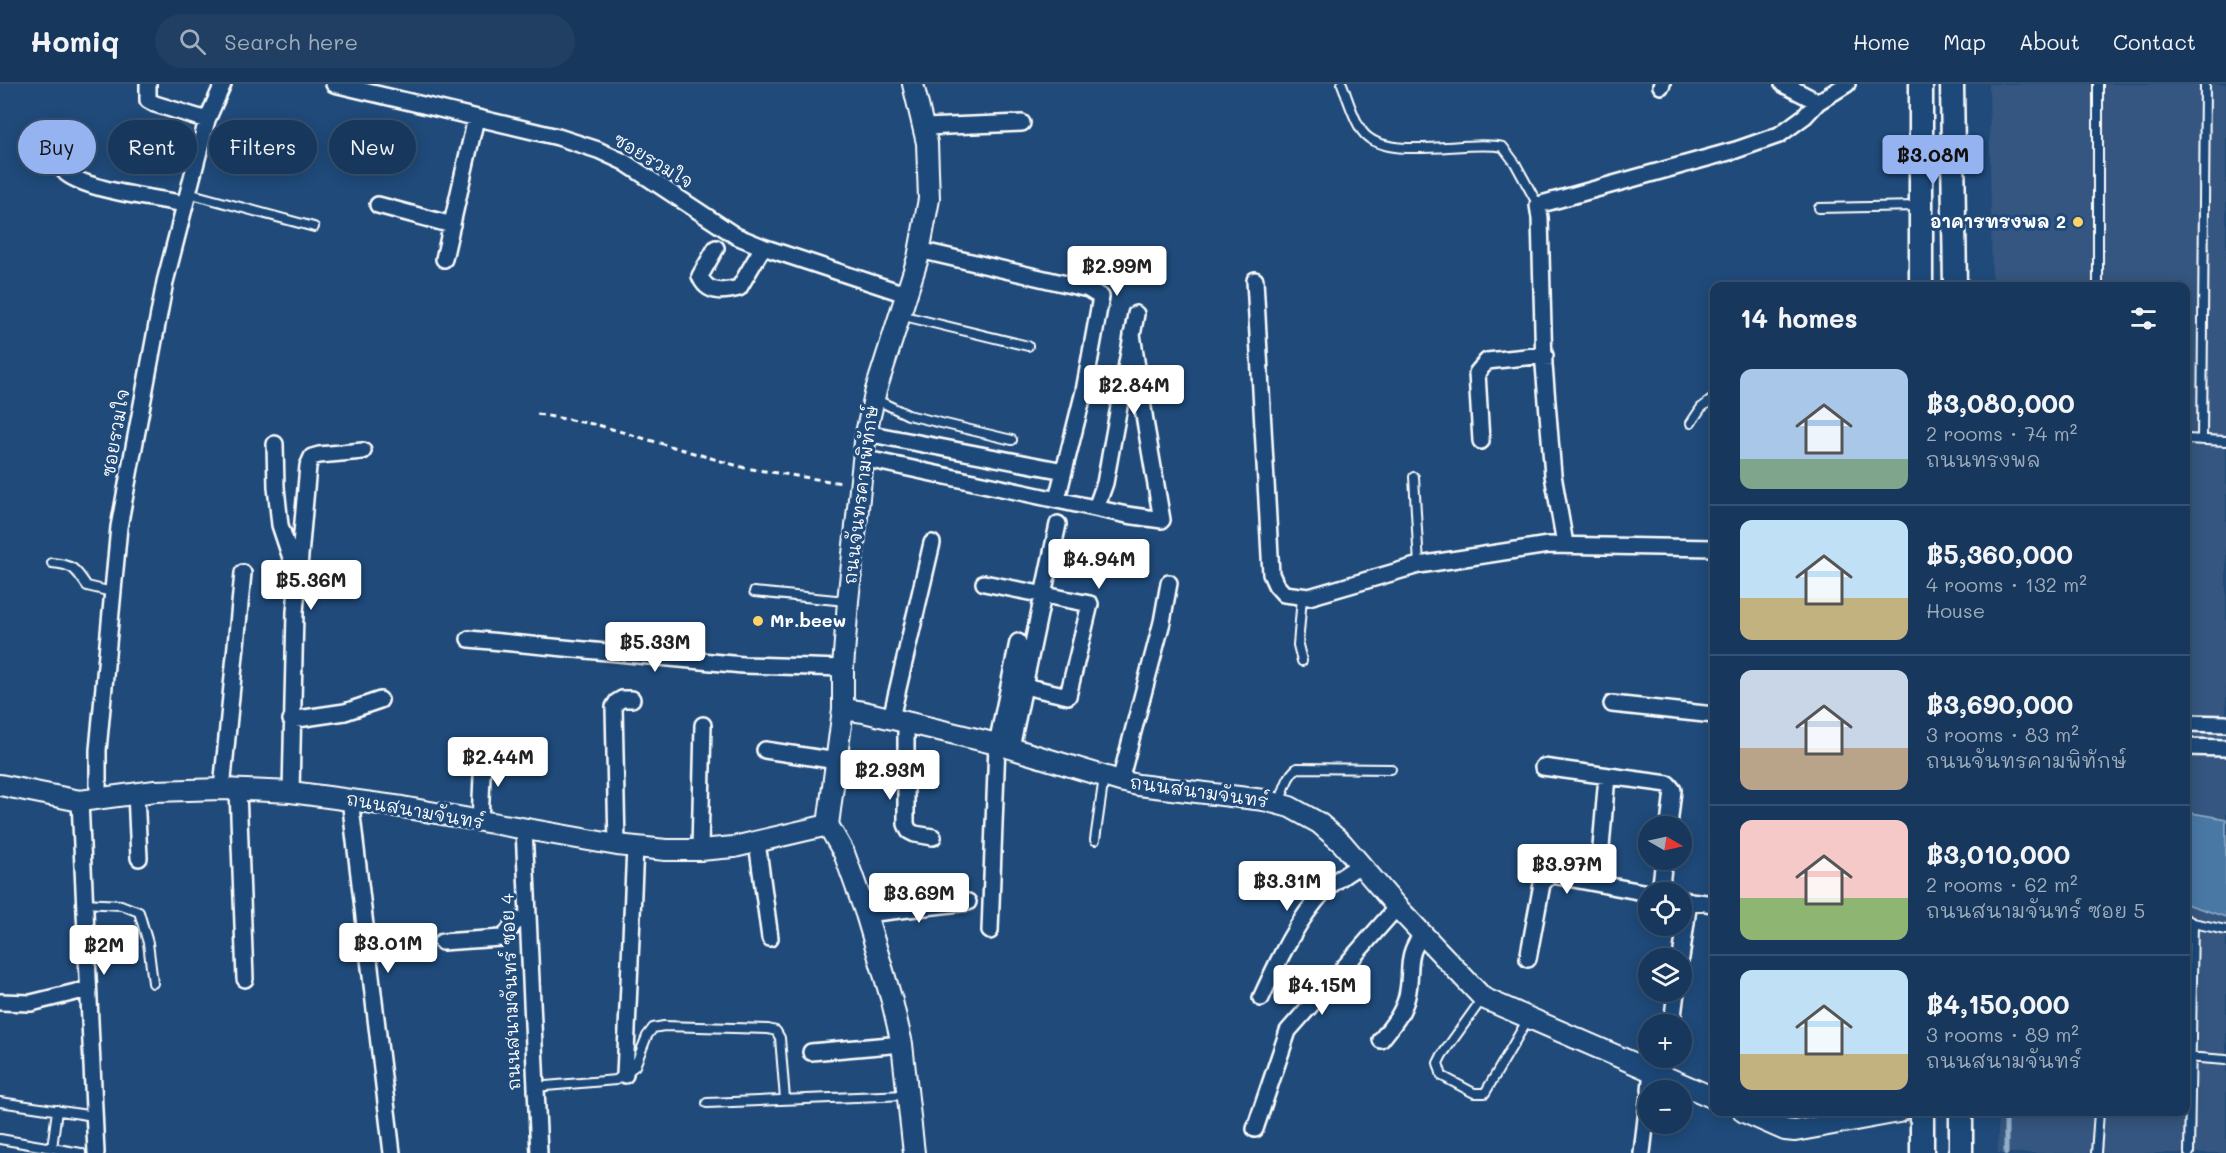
<!DOCTYPE html>
<html lang="en">
<head>
<meta charset="utf-8">
<style>
	:root { --surface:#17385c; --page:#203f62; --text:#f1f3f6; --muted:#9eacbb; --line:#365272; --accent:#95b2f1 }
	body { margin:0; font-family:Mali,"Playpen Sans Thai",sans-serif; background:var(--page); color:var(--text); height:100vh; display:flex; flex-direction:column; font-size:22px; white-space:nowrap }
	* { box-sizing:border-box; margin:0 }
	p { font-size:20px; color:var(--muted) }
	.icon { flex:none; width:33px; height:33px; fill:none; stroke:currentColor; stroke-width:2; stroke-linecap:round; stroke-linejoin:round }
	.map { position:relative; flex:1; overflow:hidden }
	.panel { position:absolute; left:1710px; top:198px; width:480px; height:834px; display:flex; flex-direction:column; background:var(--surface); border-radius:12px; box-shadow:0 3px 15px #0003,0 0 0 2px var(--line) }
	.panel>* { flex:none }
	.hud { position:absolute; left:18px; top:36px; width:570px; height:54px; display:flex; gap:12px }
	.needle { width:39px; rotate:99deg }
	.tools { position:absolute; left:1638px; top:732px; display:grid; gap:12px }
	.tools a { display:grid; place-items:center; width:54px; height:54px; border-radius:50%; background:var(--surface); box-shadow:0 3px 15px #0003,0 0 0 2px var(--line); font-size:30px }
	.price { position:absolute; translate:-50% -51px; padding:0 14px; border-radius:6px; background:#fff; color:#222; font-size:20px; line-height:39px; filter:drop-shadow(0 2px 3px #0008) }
	.price::after { content:''; position:absolute; left:50%; top:36px; width:18px; height:14px; margin-left:-9px; background:inherit; clip-path:polygon(0 0,100% 0,50% 100%) }
	.price.current { background:var(--accent); color:#111 }
	ul { padding:0; list-style:none }
	li { display:flex; align-items:center; gap:18px; height:150px; padding:0 30px }
	li+li { border-top:2px solid var(--line) }
	li span { display:grid; place-items:center; flex:none; width:168px; height:120px; border-radius:12px; color:#555 }
	li>.icon { margin-inline-start:auto }
	span .icon { width:72px; height:72px; fill:#fffc; stroke-width:1 }
	li b { font-size:26px }
	h2 { display:flex; justify-content:space-between; align-items:center; height:72px; padding:0 30px; font-size:26px }
	.tag { padding:0 21px; border-radius:27px; background:var(--surface); box-shadow:0 3px 15px #0003,0 0 0 2px var(--line); font-size:21px; line-height:54px }
	.tag.current { background:var(--accent); color:#111 }
	header { display:flex; align-items:center; gap:36px; box-sizing:border-box; height:84px; padding:0 30px; background:var(--surface); border-bottom:2px solid var(--line) }
	header strong { font-size:28px }
	nav { display:flex; gap:33px; margin-inline-start:auto; font-size:21px }
	.search { width:420px; height:54px; background:var(--page); display:flex; align-items:center; gap:15px; box-sizing:border-box; padding:0 21px; border-radius:33px; color:var(--muted); font-size:22px }
	.map>svg:first-child { display:block }
	.built { fill:#365780 }
	.water { fill:#4978a5; stroke:#92aec9; stroke-width:1.5 }
	.lines { fill:none; stroke-linecap:round; stroke-linejoin:round }
	.stream { stroke:#92aec9; stroke-width:5 }
	.service-casing { stroke:#fff; stroke-width:12 }
	.minor-casing { stroke:#fff; stroke-width:20 }
	.tertiary-casing { stroke:#fff; stroke-width:24 }
	.secondary-casing { stroke:#fff; stroke-width:27 }
	.path { stroke:#fff; stroke-width:3; stroke-dasharray:6 4.5; stroke-linecap:butt }
	.service { stroke:#1f4a7a; stroke-width:8 }
	.minor { stroke:#1f4a7a; stroke-width:15 }
	.tertiary { stroke:#1f4a7a; stroke-width:20 }
	.secondary { stroke:#1f4a7a; stroke-width:22 }
	.poi-dot { fill:#ffd166; stroke:#1f4a7a; stroke-width:2 }
	.labels { text-anchor:middle; stroke-width:6; stroke-linejoin:round; paint-order:stroke }
	.street-label { font-size:18px; fill:#fff; stroke:#1f4a7a }
	.poi-label { font-size:18px; font-weight:bold; fill:#fff; stroke:#1f4a7a; text-anchor:end }
</style>
</head>
<body>
<header>
<strong>Homiq</strong>
<div class="search"><svg class="icon" aria-label="search" viewBox="0 0 24 24"><circle cx="10" cy="10" r="6"/><path d="M15 15l6 6"/></svg>Search here</div>
<nav><a>Home</a><a>Map</a><a>About</a><a>Contact</a></nav>
</header>
<div class="map">
<svg width="2226" height="1069" viewBox="0 0 2226 1069">
	<rect width="100%" height="100%" fill="#1f4a7a"/>
	<filter id="ink" filterUnits="userSpaceOnUse"><feTurbulence type="fractalNoise" baseFrequency=".0167" numOctaves="2"/><feDisplacementMap in="SourceGraphic" scale="12" xChannelSelector="R" yChannelSelector="G"/><feConvolveMatrix kernelMatrix="1 2 1 2 8 2 1 2 1" color-interpolation-filters="sRGB"/></filter>
	<g filter="url(#ink)">
		<path class="built" d="M1989,0H2226V1069H1998V1028H2186V202H1992Z"/>
		<path class="water" d="M2186,728L2226,735V833L2186,820Z"/>
		<g class="lines">
			<path class="stream" d="M2006,1069V1028"/>
			<g class="service-casing">
				<path id="service" d="M1342,0C1348,15 1353,34 1362,47C1384,79 1468,55 1503,63L1515,79L1538,121
					M2098,0V202
					M188,109L314,143
					M1819,124L1919,122
					M900,231L1028,262
					M875,315L908,331L1012,356
					M1691,339L1701,324L1714,314
					M2186,355L2226,357
					M2202,356L2205,0
					M1414,393L1419,481
					M52,479C73,481 75,484 87,502L112,508
					M754,508L846,517
					M1302,513L1298,561L1302,577
					M1280,718C1284,706 1287,692 1297,684L1391,685
					M1095,756L1104,693
					M84,819L121,821L139,828L148,859L153,899
					M2186,835L2193,839L2226,846
					M1482,915L1442,971L1438,979L1442,992L1474,1009H1485L1528,935
					M2187,973L2226,976
					M534,1003L616,996L635,982L647,952L653,944L664,942L768,945L776,947L780,954L785,1015
					M0,1018L94,1032
					M707,1019L907,1011
					M0,1055L81,1069
					M52,1064L57,1026
					M2096,1069L2099,1028
					M2189,1069L2193,839"/>
			</g>
			<g class="minor-casing">
				<path id="minor" d="M148,0V16L155,20L207,36
					M334,0L558,53L598,66L624,78L736,152L763,163L905,210
					M1783,0L1818,18
					M1661,2L1662,0
					M924,43L1022,39
					M58,77C60,81 63,86 66,89C89,107 155,114 185,120
					M378,121L452,141
					M716,164L700,192C707,210 723,208 739,204L763,163
					M919,166L1088,205L1101,213L1084,307L1057,415
					M444,175L476,34
					M1255,196L1271,490L1276,501L1284,510L1309,513L1419,481L1548,461L1714,464
					M866,349L1064,387
					M1481,357L1477,289L1487,277L1545,271
					M275,360L276,403L280,441L296,489
					M862,374L1127,431L1162,436L1145,337L1132,250
					M1096,424L1105,399L1136,230
					M1565,460L1553,391L1544,281L1540,134L1538,121L1736,66L1779,51L1805,32L1818,18L1847,0
					M984,499L1090,520L1068,612L1024,602
					M469,555L743,581L843,584
					M1612,620L1714,631
					M891,634L932,459
					M291,636L345,628L380,616
					M906,638V740L909,747L915,750L933,753
					M2186,639L2226,640
					M2186,663L2226,664
					M1011,664L1058,440
					M765,666L837,677
					M1543,683L1668,700L1673,706L1669,742
					M1120,697L1162,538L1169,499
					M222,705L243,489
					M238,706L245,895
					M291,708L295,528L308,382L312,373L319,371L363,367
					M136,709L139,774
					M98,714V666L119,443L165,198L207,36L223,0
					M350,715L392,1069
					M80,717L96,1069
					M480,738L483,669
					M524,745L539,1069
					M757,758L770,854
					M617,761L614,623L617,618L622,615H632
					M700,766L703,641
					M1598,799L1607,692
					M1660,808L1664,776
					M1682,816L1714,820
					M866,830L968,818
					M990,847L997,660L1018,558
					M442,858L501,854L505,852L516,837L527,835
					M1681,874L1689,817
					M1528,875L1542,800L1548,793L1552,791L1648,809
					M1261,914C1279,875 1296,837 1326,805C1336,796 1349,788 1360,781
					M0,918L31,919L88,905
					M1672,940L1676,908
					M1381,956C1391,943 1403,930 1407,912C1413,887 1404,872 1423,850
					M811,968L902,960
					M625,991L635,763
					M1650,1006L1652,986
					M1255,1045L1288,947L1397,823
					M1642,1069L1648,1017"/>
			</g>
			<g class="tertiary-casing">
				<path id="tertiary" d="M913,0L927,59L929,115L918,174L876,306L866,349L848,517L843,584V625L828,741L844,769L866,830L892,917L902,960L914,1069
					M843,625L864,628L997,660L1120,697L1138,701L1264,716L1290,723L1319,739L1342,759L1397,823L1483,914L1714,1014
					M0,701L80,717L155,707L222,705L291,708L402,723L617,761L666,766H700L734,763L828,741
					M1744,1028L1785,1046L1795,1047L1899,1028"/>
			</g>
			<g class="secondary-casing">
				<path id="secondary" d="M1921,0V202
					M1952,0L1955,202
					M1922,1028V1069
					M1961,1069V1028"/>
			</g>
			<path class="path" d="M537,330L598,341L745,384L842,399"/>
			<use href="#service" class="service"/>
			<use href="#minor" class="minor"/>
			<use href="#tertiary" class="tertiary"/>
			<use href="#secondary" class="secondary"/>
		</g>
	</g>
	<g class="poi-dot">
		<circle cx="2078" cy="138" r="6"/>
		<circle cx="758" cy="537" r="6"/>
	</g>
	<g class="labels">
		<g class="street-label">
			<text transform="translate(653 77) rotate(31)" y="6">ซอยรวมใจ</text>
			<text transform="translate(116 349) rotate(-80)" y="6">ซอยรวมใจ</text>
			<text transform="translate(861 411) rotate(-83)" y="6">ถนนจันทรคามพิทักษ์</text>
			<text transform="translate(1199 708) rotate(8)" y="6">ถนนสนามจันทร์</text>
			<text transform="translate(415 727) rotate(10)" y="6">ถนนสนามจันทร์</text>
			<text transform="translate(511 908) rotate(-92)" y="6">ถนนสนามจันทร์ ซอย 4</text>
		</g>
		<g class="poi-label">
			<text x="2066" y="144">อาคารทรงพล 2</text>
			<text x="770" y="543" text-anchor="start">Mr.beew</text>
		</g>
	</g>
</svg>
<div class="tools">
<a><svg class="needle" viewBox="-14 -14 28 28"><path d="M0-13l5 13h-10z" fill="#e53935"/><path d="M0 13l5-13h-10z" fill="#9eacbb"/></svg></a>
<a><svg class="icon" aria-label="locate" viewBox="0 0 24 24"><circle cx="12" cy="12" r="6"/><path d="M12 2v4M12 18v4M2 12h4M18 12h4"/></svg></a>
<a><svg class="icon" aria-label="layers" viewBox="0 0 24 24"><path d="M12 4l9 5-9 5-9-5zM3 14l9 5 9-5"/></svg></a>
<a>+</a>
<a>−</a>
</div>
<b class="price current" style="left:1933px;top:102px">฿3.08M</b>
<b class="price" style="left:1117px;top:213px">฿2.99M</b>
<b class="price" style="left:1134px;top:332px">฿2.84M</b>
<b class="price" style="left:1099px;top:506px">฿4.94M</b>
<b class="price" style="left:311px;top:527px">฿5.36M</b>
<b class="price" style="left:655px;top:589px">฿5.33M</b>
<b class="price" style="left:498px;top:704px">฿2.44M</b>
<b class="price" style="left:890px;top:717px">฿2.93M</b>
<b class="price" style="left:1567px;top:811px">฿3.97M</b>
<b class="price" style="left:1287px;top:828px">฿3.31M</b>
<b class="price" style="left:919px;top:840px">฿3.69M</b>
<b class="price" style="left:388px;top:890px">฿3.01M</b>
<b class="price" style="left:104px;top:892px">฿2M</b>
<b class="price" style="left:1322px;top:932px">฿4.15M</b>
<div class="hud">
<a class="tag current">Buy</a>
<a class="tag">Rent</a>
<a class="tag">Filters</a>
<a class="tag">New</a>
</div>
<section class="panel">
<h2>14 homes<svg class="icon" aria-label="filters" viewBox="0 0 24 24"><path d="M4 7h16M4 17h16"/><circle cx="9" cy="7" r="2"/><circle cx="15" cy="17" r="2"/></svg></h2>
<ul>
<li><span style="background:linear-gradient(#a9c7e8 75%,#7fa58c 0)"><svg class="icon" aria-label="home" viewBox="0 0 24 24"><path d="M3 11l9-7 9 7M6 9v11h12V9"/></svg></span><div><b>฿3,080,000</b><p>2 rooms · 74 m²</p><p>ถนนทรงพล</p></div></li>
<li><span style="background:linear-gradient(#bfe0f5 65%,#c2b280 0)"><svg class="icon" aria-label="home" viewBox="0 0 24 24"><path d="M3 11l9-7 9 7M6 9v11h12V9"/></svg></span><div><b>฿5,360,000</b><p>4 rooms · 132 m²</p><p>House</p></div></li>
<li><span style="background:linear-gradient(#c9d6e8 65%,#b9a48a 0)"><svg class="icon" aria-label="home" viewBox="0 0 24 24"><path d="M3 11l9-7 9 7M6 9v11h12V9"/></svg></span><div><b>฿3,690,000</b><p>3 rooms · 83 m²</p><p>ถนนจันทรคามพิทักษ์</p></div></li>
<li><span style="background:linear-gradient(#f6c9c9 65%,#8fb573 0)"><svg class="icon" aria-label="home" viewBox="0 0 24 24"><path d="M3 11l9-7 9 7M6 9v11h12V9"/></svg></span><div><b>฿3,010,000</b><p>2 rooms · 62 m²</p><p>ถนนสนามจันทร์ ซอย 5</p></div></li>
<li><span style="background:linear-gradient(#bfe0f5 70%,#c2b280 0)"><svg class="icon" aria-label="home" viewBox="0 0 24 24"><path d="M3 11l9-7 9 7M6 9v11h12V9"/></svg></span><div><b>฿4,150,000</b><p>3 rooms · 89 m²</p><p>ถนนสนามจันทร์</p></div></li>
</ul>
</section>
</div>
</body>
</html>
